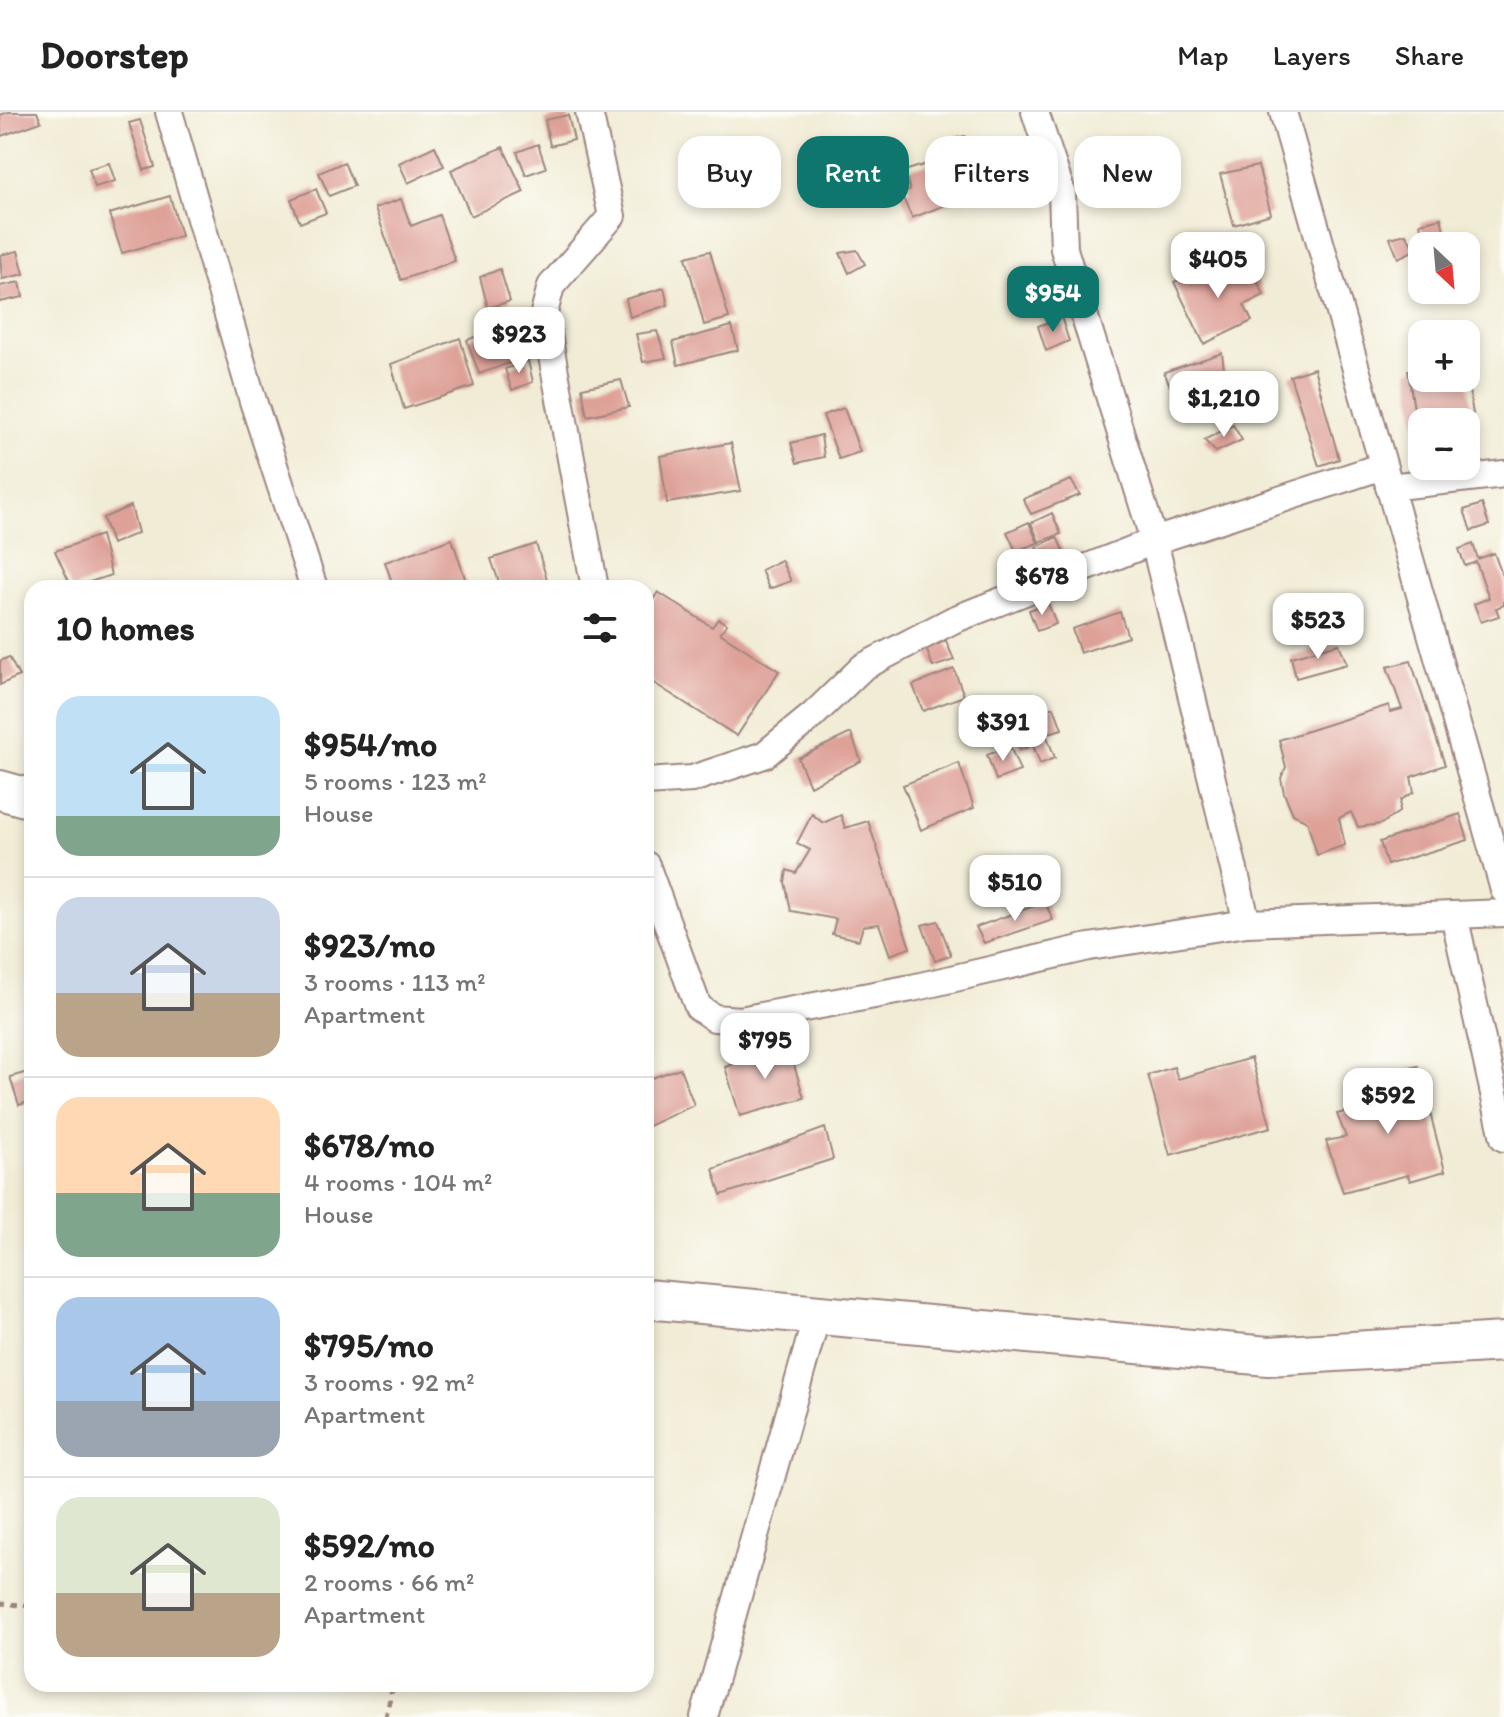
<!DOCTYPE html>
<html lang="en">
<head>
<meta charset="utf-8">
<style>
	:root { --surface:#fff; --page:#f2f2f2; --text:#222; --muted:#767676; --line:#e0e0e0; --accent:#0f766e }
	body { margin:0; font-family:Itim,sans-serif; background:var(--page); color:var(--text); height:100vh; display:flex; flex-direction:column; font-size:30px; white-space:nowrap }
	* { box-sizing:border-box; margin:0 }
	p { font-size:26px; color:var(--muted) }
	.icon { flex:none; width:44px; height:44px; fill:none; stroke:currentColor; stroke-width:2; stroke-linecap:round; stroke-linejoin:round }
	.map { position:relative; flex:1; overflow:hidden }
	.drawer { position:absolute; left:24px; top:468px; width:630px; height:1112px; display:flex; flex-direction:column; background:var(--surface); border-radius:24px; box-shadow:0 4px 12px #0003 }
	.drawer>* { flex:none }
	.banner { position:absolute; left:678px; top:24px; width:706px; height:72px; display:flex; gap:16px }
	.needle { width:52px; rotate:154deg }
	.fabs { position:absolute; left:1408px; top:120px; display:grid; gap:16px }
	.fabs a { display:grid; place-items:center; width:72px; height:72px; border-radius:16px; background:var(--surface); box-shadow:0 4px 12px #0003; font-size:40px }
	.price { position:absolute; translate:-50% -68px; padding:0 18px; border-radius:16px; background:#fff; color:#222; font-size:26px; line-height:52px; filter:drop-shadow(0 2px 4px #0008) }
	.price::after { content:''; position:absolute; left:50%; top:48px; width:24px; height:18px; margin-left:-12px; background:inherit; clip-path:polygon(0 0,100% 0,50% 100%) }
	.price.current { background:var(--accent); color:#fff }
	ul { padding:0; list-style:none }
	li { display:flex; align-items:center; gap:24px; height:200px; padding:0 32px }
	li+li { border-top:2px solid var(--line) }
	li span { display:grid; place-items:center; flex:none; width:224px; height:160px; border-radius:24px; color:#555 }
	li>.icon { margin-inline-start:auto }
	span .icon { width:96px; height:96px; fill:#fffc; stroke-width:1 }
	li b { font-size:34px }
	h2 { display:flex; justify-content:space-between; align-items:center; height:96px; padding:0 32px; font-size:34px }
	.tag { padding:0 28px; border-radius:24px; background:var(--surface); box-shadow:0 4px 12px #0003; font-size:28px; line-height:72px }
	.tag.current { background:var(--accent); color:#fff }
	header { display:flex; align-items:center; gap:48px; box-sizing:border-box; height:112px; padding:0 40px; background:var(--surface); border-bottom:2px solid var(--line) }
	header strong { font-size:38px }
	nav { display:flex; gap:44px; margin-inline-start:auto; font-size:28px }
	.map>svg:first-child { display:block }
	.building { fill:#dea198 }
	.lines { fill:none; stroke-linecap:round; stroke-linejoin:round }
	.street-casing { stroke:#9e8680; stroke-width:30 }
	.secondary-casing { stroke:#9e8680; stroke-width:42 }
	.path { stroke:#9e8680; stroke-width:5; stroke-dasharray:6 6; stroke-linecap:butt }
	.street { stroke:#fff; stroke-width:26 }
	.secondary { stroke:#fff; stroke-width:38 }
</style>
</head>
<body>
<header>
<strong>Doorstep</strong>
<nav><a>Map</a><a>Layers</a><a>Share</a></nav>
</header>
<div class="map">
<svg width="1504" height="1605" viewBox="0 0 1504 1605">
	<rect width="100%" height="100%" fill="#fdfcf7"/>
	<filter id="ink" filterUnits="userSpaceOnUse"><feTurbulence type="fractalNoise" baseFrequency=".0125" numOctaves="2"/><feDisplacementMap in="SourceGraphic" scale="16" xChannelSelector="R" yChannelSelector="G"/><feConvolveMatrix kernelMatrix="1 2 1 2 8 2 1 2 1" color-interpolation-filters="sRGB"/></filter>
	<filter id="wash" filterUnits="userSpaceOnUse"><feTurbulence type="fractalNoise" baseFrequency=".006" numOctaves="4" result="noise"/><feDisplacementMap in="SourceGraphic" scale="32" xChannelSelector="R" yChannelSelector="G"/><feGaussianBlur stdDeviation="1.8" result="paint"/><feColorMatrix in="noise" values="0 0 0 0 0 0 0 0 0 0 0 0 0 0 0 0 0 1.4 0 .05"/><feComposite in="paint" operator="in"/></filter>
	<g filter="url(#wash)">
		<rect width="100%" height="100%" fill="#f1ecd5"/>
		<g id="blocks">
			<path class="building" d="M8,0H37L41,10L1,24L0,3Z
				M568,3L574,28L550,34L545,8Z
				M140,8L155,55L144,58L129,11Z
				M965,24L974,39L958,47L949,28Z
				M538,32L546,56L526,63L517,40Z
				M435,34L444,54L408,71L399,51Z
				M503,35L524,80L471,104L451,58Z
				M344,50L354,74L329,84L319,61Z
				M109,51L115,69L95,75L89,57Z
				M927,52L933,71L953,63L961,87L912,106L901,82L910,78L904,59Z
				M1258,54L1271,102L1234,113L1220,62Z
				M316,77L326,101L300,111L291,87Z
				M170,84L181,124L122,141L109,102Z
				M401,87L411,114L439,103L455,149L401,168L375,96Z
				M1441,106L1448,134H1425L1420,111Z
				M1406,122L1415,138L1398,146L1390,126Z
				M857,138L865,152L849,161L840,141Z
				M18,139L24,162L2,167L0,143Z
				M710,139L729,206L704,213L686,145Z
				M1224,146L1235,171L1254,162L1264,183L1244,193L1252,209L1204,232L1174,170Z
				M500,157L510,189L488,196L480,165Z
				M20,170L23,185L0,190V174Z
				M664,176L668,193L630,205L626,187Z
				M1061,205L1069,229L1046,239L1038,214Z
				M511,212L523,246L479,262L467,228Z
				M732,214L738,238L678,253L673,230Z
				M657,219L666,246L643,250L636,222Z
				M460,226L474,274L404,297L391,252Z
				M1222,241L1225,265L1175,285L1164,260Z
				M528,249L533,270L512,278L505,257Z
				M1314,256L1339,347L1319,354L1290,264Z
				M1422,256V266H1467L1473,302L1416,311L1408,258Z
				M621,268L629,295L587,304L582,276Z
				M1257,280L1265,297L1247,306L1240,289Z
				M844,296L860,340L839,347L823,303Z
				M1233,313L1242,328L1216,340L1204,328Z
				M821,323L824,345L797,351L791,331Z
				M731,331L741,379L667,391L660,344Z
				M1071,368L1080,383L1031,402L1023,387Z
				M1482,392L1489,413L1471,419L1464,398Z
				M131,394L138,421L112,432L103,406Z
				M1052,401L1061,422L1039,430L1031,411Z
				M1029,410L1038,431L1016,439L1007,420Z
				M101,423L111,463L72,476L55,439Z
				M1057,425L1066,445L1044,453L1036,435Z
				M452,427L468,475L394,476L385,450Z
				M536,432L549,474L501,476L491,447Z
				M1473,432L1478,447L1494,441L1504,468V493L1496,496L1499,504L1481,510L1474,492L1489,486L1476,450L1465,454L1459,437Z
				M781,448L791,469L769,477L761,458Z
				M658,480L712,515L718,507L727,512L720,521L779,559L737,624L646,566V499Z
				M1048,491L1056,512L1037,519L1029,498Z
				M1120,500L1128,525L1080,541L1072,517Z
				M946,529L954,548L933,555L926,536Z
				M1339,532L1347,552L1296,566L1291,545Z
				M9,545L19,564L0,573V549Z
				M1411,549L1445,653L1411,665L1414,680L1401,688L1399,700L1381,712L1358,715L1351,700L1339,706L1345,733L1317,743L1307,709L1293,702L1284,681L1281,666L1286,655L1279,628L1389,593L1390,600L1402,597L1387,555Z
				M954,557L964,584L923,599L913,573Z
				M1054,595L1062,617L1046,622L1055,646L1040,652L1033,633L1020,638L1011,611Z
				M851,621L861,649L810,674L798,646Z
				M1010,634L1020,659L996,668L987,643Z
				M959,651L974,696L921,718L903,673Z
				M812,702L823,711L841,703L845,716L868,709L910,836L890,843L879,812L863,814L859,828L832,822L836,807L791,799L785,770L787,758L796,761L810,738L797,731Z
				M1460,702L1468,728L1387,753L1380,730Z
				M1027,744L1041,780L1011,790L998,757Z
				M1045,790L1053,808L984,831L976,815Z
				M938,809L951,843L935,849L922,813Z
				M788,933L804,986L740,1004L725,955Z
				M1251,946L1271,1015L1170,1043L1148,963L1174,955L1178,967Z
				M1418,954L1445,1059L1410,1069L1408,1063L1343,1080L1326,1029L1346,1025L1337,1002L1379,992L1374,966Z
				M680,956L694,993L646,1015V968Z
				M32,959V989L19,993L10,965Z
				M825,1016L833,1047L721,1083L713,1057Z"/>
		</g>
	</g>
	<g filter="url(#ink)">
		<use href="#blocks" fill-opacity="0" stroke="#9e8680" stroke-width="2"/>
		<g class="lines">
			<g class="street-casing">
				<path id="street" d="M169,0L253,289L314,476
					M589,0L612,104L551,174L544,201L595,476
					M1035,0L1062,81L1064,137L1154,429L1247,811
					M1283,0L1504,778
					M1389,375L1504,362
					M646,670L692,667L764,643L812,604L863,555L953,508L1154,429L1383,354
					M646,753L698,895L714,906L740,908L912,876L1089,835L1247,811L1504,801
					M1454,803L1504,1026
					M704,1605L817,1203"/>
			</g>
			<g class="secondary-casing">
				<path id="secondary" d="M0,678L32,687
					M646,1187L1268,1244L1504,1230"/>
			</g>
			<path class="path" d="M0,1491L32,1494
				M386,1605L393,1572"/>
			<use href="#street" class="street"/>
			<use href="#secondary" class="secondary"/>
		</g>
	</g>
</svg>
<div class="fabs">
<a><svg class="needle" viewBox="-14 -14 28 28"><path d="M0-13l5 13h-10z" fill="#e53935"/><path d="M0 13l5-13h-10z" fill="#767676"/></svg></a>
<a>+</a>
<a>−</a>
</div>
<b class="price" style="left:1218px;top:188px">$405</b>
<b class="price current" style="left:1053px;top:222px">$954</b>
<b class="price" style="left:519px;top:263px">$923</b>
<b class="price" style="left:1224px;top:327px">$1,210</b>
<b class="price" style="left:1042px;top:505px">$678</b>
<b class="price" style="left:1318px;top:549px">$523</b>
<b class="price" style="left:1003px;top:651px">$391</b>
<b class="price" style="left:1015px;top:811px">$510</b>
<b class="price" style="left:765px;top:969px">$795</b>
<b class="price" style="left:1388px;top:1024px">$592</b>
<div class="banner">
<a class="tag">Buy</a>
<a class="tag current">Rent</a>
<a class="tag">Filters</a>
<a class="tag">New</a>
</div>
<section class="drawer">
<h2>10 homes<svg class="icon" aria-label="filters" viewBox="0 0 24 24"><path d="M4 7h16M4 17h16"/><circle cx="9" cy="7" r="2"/><circle cx="15" cy="17" r="2"/></svg></h2>
<ul>
<li><span style="background:linear-gradient(#bfe0f5 75%,#7fa58c 0)"><svg class="icon" aria-label="home" viewBox="0 0 24 24"><path d="M3 11l9-7 9 7M6 9v11h12V9"/></svg></span><div><b>$954/mo</b><p>5 rooms · 123 m²</p><p>House</p></div></li>
<li><span style="background:linear-gradient(#c9d6e8 60%,#b9a48a 0)"><svg class="icon" aria-label="home" viewBox="0 0 24 24"><path d="M3 11l9-7 9 7M6 9v11h12V9"/></svg></span><div><b>$923/mo</b><p>3 rooms · 113 m²</p><p>Apartment</p></div></li>
<li><span style="background:linear-gradient(#ffd9b3 60%,#7fa58c 0)"><svg class="icon" aria-label="home" viewBox="0 0 24 24"><path d="M3 11l9-7 9 7M6 9v11h12V9"/></svg></span><div><b>$678/mo</b><p>4 rooms · 104 m²</p><p>House</p></div></li>
<li><span style="background:linear-gradient(#a9c7e8 65%,#9aa5b1 0)"><svg class="icon" aria-label="home" viewBox="0 0 24 24"><path d="M3 11l9-7 9 7M6 9v11h12V9"/></svg></span><div><b>$795/mo</b><p>3 rooms · 92 m²</p><p>Apartment</p></div></li>
<li><span style="background:linear-gradient(#dfe7d0 60%,#b9a48a 0)"><svg class="icon" aria-label="home" viewBox="0 0 24 24"><path d="M3 11l9-7 9 7M6 9v11h12V9"/></svg></span><div><b>$592/mo</b><p>2 rooms · 66 m²</p><p>Apartment</p></div></li>
</ul>
</section>
</div>
</body>
</html>
